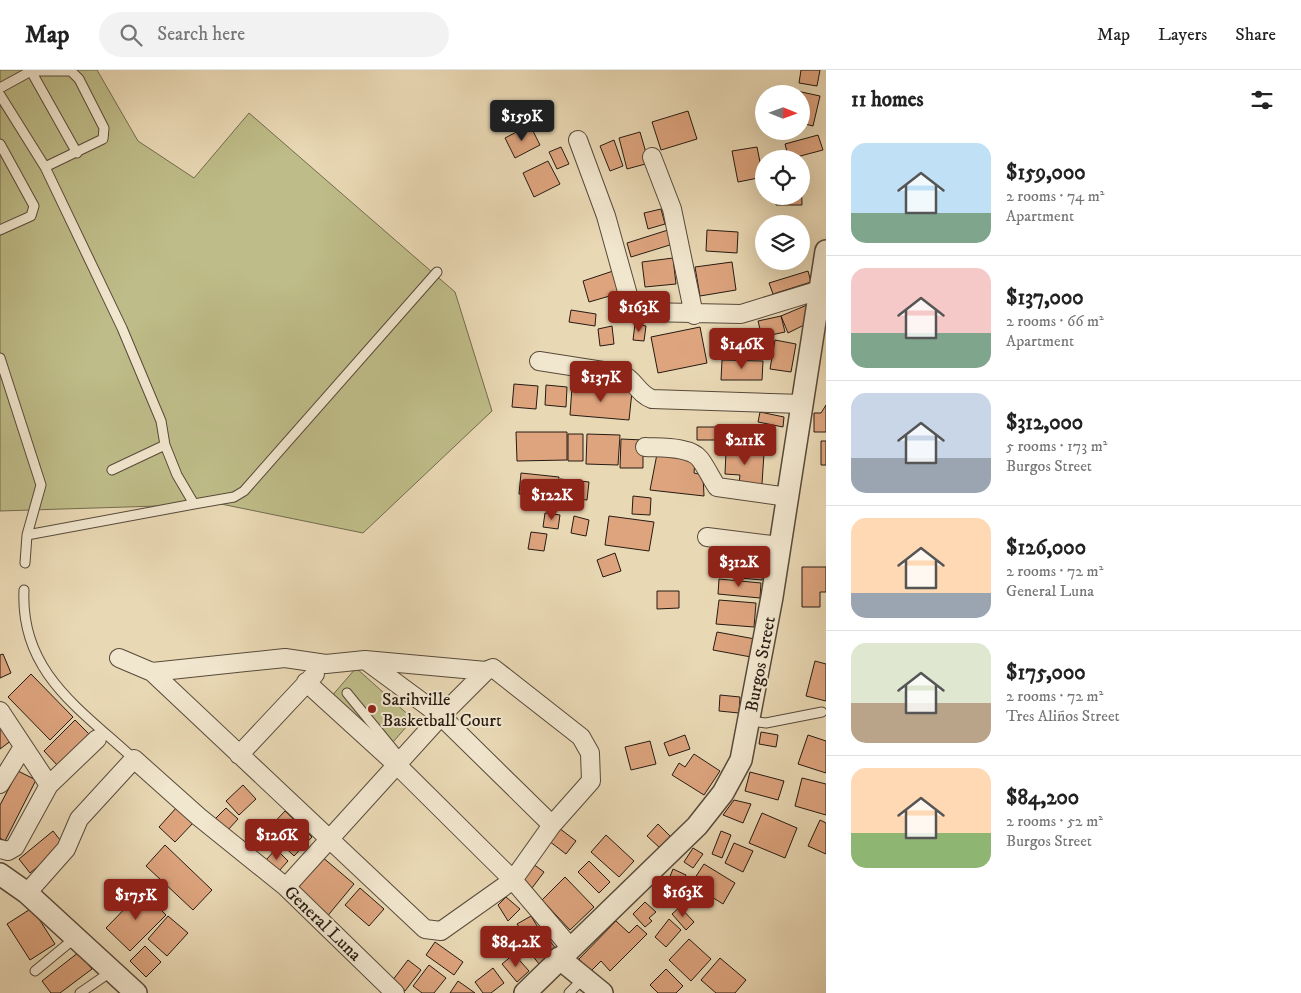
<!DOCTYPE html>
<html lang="en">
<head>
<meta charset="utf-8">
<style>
	:root { --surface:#fff; --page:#f2f2f2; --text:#222; --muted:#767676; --line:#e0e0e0; --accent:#8f2418 }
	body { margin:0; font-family:"IM FELL DW Pica",serif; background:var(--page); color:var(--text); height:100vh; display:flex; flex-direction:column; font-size:19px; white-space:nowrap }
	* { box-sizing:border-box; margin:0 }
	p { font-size:16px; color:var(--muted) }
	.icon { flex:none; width:28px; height:28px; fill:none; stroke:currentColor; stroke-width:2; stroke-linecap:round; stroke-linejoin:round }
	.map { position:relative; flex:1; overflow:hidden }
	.panel { display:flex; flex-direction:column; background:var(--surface); width:475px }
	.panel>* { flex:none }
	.needle { width:32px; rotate:91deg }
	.buttons { position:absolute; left:755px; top:15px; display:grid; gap:10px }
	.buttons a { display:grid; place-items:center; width:55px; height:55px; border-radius:50%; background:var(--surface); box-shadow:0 5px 20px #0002; font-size:25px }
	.price { position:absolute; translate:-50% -42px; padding:0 11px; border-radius:5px; background:var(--accent); color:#fff; font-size:16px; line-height:32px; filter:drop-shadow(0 1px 2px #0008) }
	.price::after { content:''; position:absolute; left:50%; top:30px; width:15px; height:11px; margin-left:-8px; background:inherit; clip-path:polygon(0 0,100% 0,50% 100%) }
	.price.on { background:#222; color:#fff }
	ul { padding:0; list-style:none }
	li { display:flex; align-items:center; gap:15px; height:125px; padding:0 25px }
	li+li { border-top:1px solid var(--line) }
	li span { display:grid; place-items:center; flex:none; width:140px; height:100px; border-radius:15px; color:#555 }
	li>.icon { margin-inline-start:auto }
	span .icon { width:60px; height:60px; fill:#fffc; stroke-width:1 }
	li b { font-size:21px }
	h2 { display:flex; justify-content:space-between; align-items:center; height:60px; padding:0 25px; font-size:21px }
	header { display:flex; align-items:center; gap:30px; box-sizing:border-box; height:70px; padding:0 25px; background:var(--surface); border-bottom:1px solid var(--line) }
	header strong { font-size:24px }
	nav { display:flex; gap:28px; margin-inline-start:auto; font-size:18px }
	.search { width:350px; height:45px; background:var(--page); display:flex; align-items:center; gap:12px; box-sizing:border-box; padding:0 18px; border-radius:28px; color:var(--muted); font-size:19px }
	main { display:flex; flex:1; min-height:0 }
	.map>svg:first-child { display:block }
	.green { fill:#bebc88; stroke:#726c4d }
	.building { fill:#dda47e; stroke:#261b12 }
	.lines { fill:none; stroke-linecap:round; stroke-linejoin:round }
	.service-casing { stroke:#574a3a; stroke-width:11 }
	.minor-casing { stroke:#574a3a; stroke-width:20 }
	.tertiary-casing { stroke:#574a3a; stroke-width:24 }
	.service { stroke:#f1e6ce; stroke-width:9 }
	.minor { stroke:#f1e6ce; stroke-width:18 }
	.tertiary { stroke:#f1e6ce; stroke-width:21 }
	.poi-dot { fill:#8f2418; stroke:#f1e6ce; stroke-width:2 }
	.labels { text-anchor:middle; stroke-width:4; stroke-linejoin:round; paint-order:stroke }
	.street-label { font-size:18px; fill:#261b12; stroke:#f1e6ce }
	.poi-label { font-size:18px; fill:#261b12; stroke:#f1e6ce; text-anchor:start }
</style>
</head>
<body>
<header>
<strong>Map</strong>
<div class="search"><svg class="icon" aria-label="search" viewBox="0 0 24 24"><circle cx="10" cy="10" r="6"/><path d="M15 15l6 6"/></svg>Search here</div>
<nav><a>Map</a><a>Layers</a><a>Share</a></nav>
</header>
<main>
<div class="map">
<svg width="826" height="923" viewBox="0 0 826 923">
	<rect width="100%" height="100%" fill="#e9d8b4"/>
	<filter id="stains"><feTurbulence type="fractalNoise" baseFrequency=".004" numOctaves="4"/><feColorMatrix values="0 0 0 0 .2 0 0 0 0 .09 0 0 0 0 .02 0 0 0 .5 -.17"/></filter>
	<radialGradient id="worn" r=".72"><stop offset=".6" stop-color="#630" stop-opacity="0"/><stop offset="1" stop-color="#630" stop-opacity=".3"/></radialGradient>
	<path class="green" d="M0,0H97L138,71L194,108L249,43L455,222L492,341L363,463L221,434L0,441Z
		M356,598L413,649L387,679L330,628Z"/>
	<path class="building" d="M801,0H820L817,16L799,13Z
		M792,20L820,26L813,56L801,53V24H791Z
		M688,41L697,69L661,80L652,52Z
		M530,55L540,75L515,88L505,68Z
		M640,62L649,93L627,99L619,68Z
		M818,65L823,80L789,89L785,74Z
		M614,70L623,96L610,101L600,76Z
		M561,77L569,94L557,99L549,82Z
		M757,77L763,107L738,112L732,81Z
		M548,91L560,114L534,127L523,103Z
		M801,104L802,135H776L777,126H801Z
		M661,139L665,154L648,159L644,143Z
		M668,160L673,174L631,187L627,173Z
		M707,160L738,162L737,183L706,181Z
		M673,188L676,214L645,217L642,192Z
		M732,192L736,220L700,226L695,197Z
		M613,201L620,223L589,232L583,211Z
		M808,201L811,212L773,224L769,213Z
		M807,235L804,255L788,263L781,246Z
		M571,240L596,244L595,256L569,252Z
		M781,246L785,262L762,267L758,251Z
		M635,254L646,256L644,271L633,270Z
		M612,256L614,274L600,276L598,259Z
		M700,257L707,293L658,303L651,267Z
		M775,270L796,274L791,302L770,299Z
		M722,290L763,291L762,310H721Z
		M514,314L538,316L536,339L512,337Z
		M546,315L567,317L566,337L545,335Z
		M572,317L632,322L629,350L570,345Z
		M826,335V362H814V343H821Z
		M760,342L784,347L783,357L758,352Z
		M697,357H725V370H697Z
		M516,362H567V390L517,391Z
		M568,364H583V391H568Z
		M587,364L620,365L618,395L586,394Z
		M621,369L643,370V398H620Z
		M821,371H826V395H821Z
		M726,381L764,383L762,414L739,413L740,405L725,404Z
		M657,384L695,391L694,403L703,405L704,426L650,420Z
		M521,403L559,407L558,427L519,424Z
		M560,409L589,412L587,430L558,427Z
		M633,426L651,428L650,445L632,444Z
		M545,443L560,445L558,459L543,457Z
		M574,446L589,450L586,466L571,463Z
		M609,446L654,452L649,481L605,475Z
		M531,462L547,464L544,481L528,479Z
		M730,480L769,481L768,494L730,492Z
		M615,483L621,501L603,507L597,490Z
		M717,493L763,496L762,510L717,506Z
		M802,497H826V522H820V537H802Z
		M719,509L761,513L760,528L718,524Z
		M657,521H679V538L657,539Z
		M719,530L756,533L754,557L716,554Z
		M717,562L755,569L751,587L713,580Z
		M3,584L11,603L0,608V585Z
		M815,591L826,594V631L806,626Z
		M31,604L73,647L50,670L8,627Z
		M720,625L740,627L739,643L719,641Z
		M75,650L90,665L58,696L44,681Z
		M0,652L12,670L0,679Z
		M761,662L778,665L776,677L759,674Z
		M685,665L690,679L669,686L664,673Z
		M808,665L826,671V703L798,694Z
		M650,671L656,694L631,700L625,677Z
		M694,684L720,701L704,725L672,705L679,693L685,697Z
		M18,701L36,710L5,771L0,768V735Z
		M750,702L784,711L778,730L745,721Z
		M802,708L826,714V745L795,736Z
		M243,715L256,729L239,745L226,731Z
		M734,730L751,734L743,753L723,745Z
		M177,737L193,753L175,772L159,757Z
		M226,738L238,749L226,762L214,750Z
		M285,741L312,767L294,786L267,760Z
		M762,743L797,758L785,788L749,773Z
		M820,750L826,753V784L808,776Z
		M658,754L671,767L660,778L647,766Z
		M559,758L576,771L566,784L549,771Z
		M53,761L64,775L30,803L19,789Z
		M721,761L731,765L722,788L712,784Z
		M606,765L634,791L619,807L591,782Z
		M734,773L753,781L743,802L725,793Z
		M165,775L212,820L193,840L146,796Z
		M693,778L703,784L693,798L684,792Z
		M276,779L288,791L278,802L266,790Z
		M321,786L354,814L325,849L292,820Z
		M529,791L544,802L532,818L517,808Z
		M589,791L610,812L599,823L578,802Z
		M704,794L735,813L723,834L691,814Z
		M673,799L686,805L682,814L669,809Z
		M565,807L594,837L570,860L542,830Z
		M360,818L384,839L369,856L345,835Z
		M142,821L166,845L130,881L106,858Z
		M506,827L520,839L508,851L498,835Z
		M645,832L656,842L649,848L652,851L645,857L633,844Z
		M680,837L694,852L686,860L672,844Z
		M32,838L55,874L30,890L7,854Z
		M168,846L188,863L167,886L148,869Z
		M531,846L539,859L526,867L517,854Z
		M669,849L681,860L666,877L655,867Z
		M616,851L629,863L637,855L647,864L610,901L601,891L591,901L579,889Z
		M543,862L557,880L539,894L525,876Z
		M689,869L711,889L691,911L669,890Z
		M435,872L463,892L454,905L426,885Z
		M145,876L161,892L146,907L130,891Z
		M79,882L92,899L60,923H51L42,911Z
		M514,884L529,901L517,912L502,894Z
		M720,888L746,910L735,923H716L701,910Z
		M408,890L421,900L405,921L392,911Z
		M429,895L446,908L434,923H422L413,916Z
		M493,898L504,913L491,923H483L475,912Z
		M666,899L683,916L676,923H658L650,915Z
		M458,911L475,923H450Z"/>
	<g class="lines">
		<g class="service-casing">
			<path id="service" d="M31,1L77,83
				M0,18L31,1H71L79,9L104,58L103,69L45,97
				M0,25L45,97L122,258L161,351L165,375L112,400
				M0,74L34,136L31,146L0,160
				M0,288L41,415L27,465L25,493
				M165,375L177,405L194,434L234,427L244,421L437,202
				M27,465L194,434
				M24,520C20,602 80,639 134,689
				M347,623L401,689
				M749,651L766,653L822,642
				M35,901L75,868
				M80,923L112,901
				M569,923L583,909"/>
		</g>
		<g class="minor-casing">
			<path id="minor" d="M578,70L606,146L630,232L645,242L741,244L826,218
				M652,87L672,139L694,245
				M539,291L622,304C635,310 638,324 652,329L803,334
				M645,377C660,378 690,376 700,389C706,397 711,408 717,417L788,427
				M707,467L780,476
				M119,588L152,602L425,859L441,861L513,810L552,755L591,711L590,683L581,667L493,598L486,601L365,590L326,594L285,588L152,602
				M365,590L441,646L552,755
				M306,612L397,695L513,810L570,877
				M0,641L49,715
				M239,685L315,604
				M0,714L23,677
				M0,779L8,781L15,777L49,715L97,669
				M286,817L441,646L486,601
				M27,823L66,779L79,749L134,689L199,747L286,817L395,923"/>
		</g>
		<g class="tertiary-casing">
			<path id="tertiary" d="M0,804L27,823L136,923
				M559,888L602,923
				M525,923L697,756L723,723L741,690L772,527L826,181"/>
		</g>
		<use href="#service" class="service"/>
		<use href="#minor" class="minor"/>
		<use href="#tertiary" class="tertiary"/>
	</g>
	<circle class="poi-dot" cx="372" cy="639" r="5"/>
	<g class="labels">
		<g class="street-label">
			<text transform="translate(760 594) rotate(-79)" y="6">Burgos Street</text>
			<text transform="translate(323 853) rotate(44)" y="6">General Luna</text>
		</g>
		<g class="poi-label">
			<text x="382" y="635">Sarihville<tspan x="382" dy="21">Basketball Court</tspan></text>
		</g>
	</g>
	<rect width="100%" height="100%" filter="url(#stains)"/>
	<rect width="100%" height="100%" fill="url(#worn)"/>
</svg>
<div class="buttons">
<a><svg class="needle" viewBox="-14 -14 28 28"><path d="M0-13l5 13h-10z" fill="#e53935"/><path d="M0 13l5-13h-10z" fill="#767676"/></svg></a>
<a><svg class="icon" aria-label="locate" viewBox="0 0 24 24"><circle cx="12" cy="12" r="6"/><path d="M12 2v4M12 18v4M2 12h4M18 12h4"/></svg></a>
<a><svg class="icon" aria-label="layers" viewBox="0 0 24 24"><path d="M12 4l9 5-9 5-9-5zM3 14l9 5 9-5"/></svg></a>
</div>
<b class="price on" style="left:522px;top:72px">$159K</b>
<b class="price" style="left:639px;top:263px">$163K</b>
<b class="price" style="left:742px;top:300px">$146K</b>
<b class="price" style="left:601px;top:333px">$137K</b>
<b class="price" style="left:745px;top:396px">$211K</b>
<b class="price" style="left:552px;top:451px">$122K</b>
<b class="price" style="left:739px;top:518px">$312K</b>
<b class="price" style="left:277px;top:791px">$126K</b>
<b class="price" style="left:683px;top:848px">$163K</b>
<b class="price" style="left:136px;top:851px">$175K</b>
<b class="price" style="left:516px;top:898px">$84.2K</b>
</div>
<section class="panel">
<h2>11 homes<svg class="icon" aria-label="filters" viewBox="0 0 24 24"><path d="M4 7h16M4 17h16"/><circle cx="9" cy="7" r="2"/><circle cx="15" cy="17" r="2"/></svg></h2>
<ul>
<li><span style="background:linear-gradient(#bfe0f5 70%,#7fa58c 0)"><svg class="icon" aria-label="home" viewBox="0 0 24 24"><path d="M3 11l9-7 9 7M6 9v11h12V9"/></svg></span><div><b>$159,000</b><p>2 rooms · 74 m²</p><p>Apartment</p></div></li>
<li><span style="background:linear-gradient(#f6c9c9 65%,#7fa58c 0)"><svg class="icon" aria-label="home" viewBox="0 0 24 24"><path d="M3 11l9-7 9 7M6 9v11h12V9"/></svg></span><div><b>$137,000</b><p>2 rooms · 66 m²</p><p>Apartment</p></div></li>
<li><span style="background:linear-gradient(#c9d6e8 65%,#9aa5b1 0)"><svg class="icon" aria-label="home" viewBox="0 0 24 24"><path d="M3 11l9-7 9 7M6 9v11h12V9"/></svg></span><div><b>$312,000</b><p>5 rooms · 173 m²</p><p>Burgos Street</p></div></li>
<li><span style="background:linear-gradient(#ffd9b3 75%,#9aa5b1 0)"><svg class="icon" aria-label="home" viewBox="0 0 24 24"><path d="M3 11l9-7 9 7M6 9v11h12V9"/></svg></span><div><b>$126,000</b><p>2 rooms · 72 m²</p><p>General Luna</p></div></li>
<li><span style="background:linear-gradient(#dfe7d0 60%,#b9a48a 0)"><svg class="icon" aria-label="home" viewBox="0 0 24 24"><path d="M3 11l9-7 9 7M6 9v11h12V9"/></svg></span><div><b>$175,000</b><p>2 rooms · 72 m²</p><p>Tres Aliños Street</p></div></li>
<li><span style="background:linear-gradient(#ffd9b3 65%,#8fb573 0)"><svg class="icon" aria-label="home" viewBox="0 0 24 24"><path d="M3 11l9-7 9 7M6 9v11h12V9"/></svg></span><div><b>$84,200</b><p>2 rooms · 52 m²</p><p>Burgos Street</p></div></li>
</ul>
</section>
</main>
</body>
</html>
